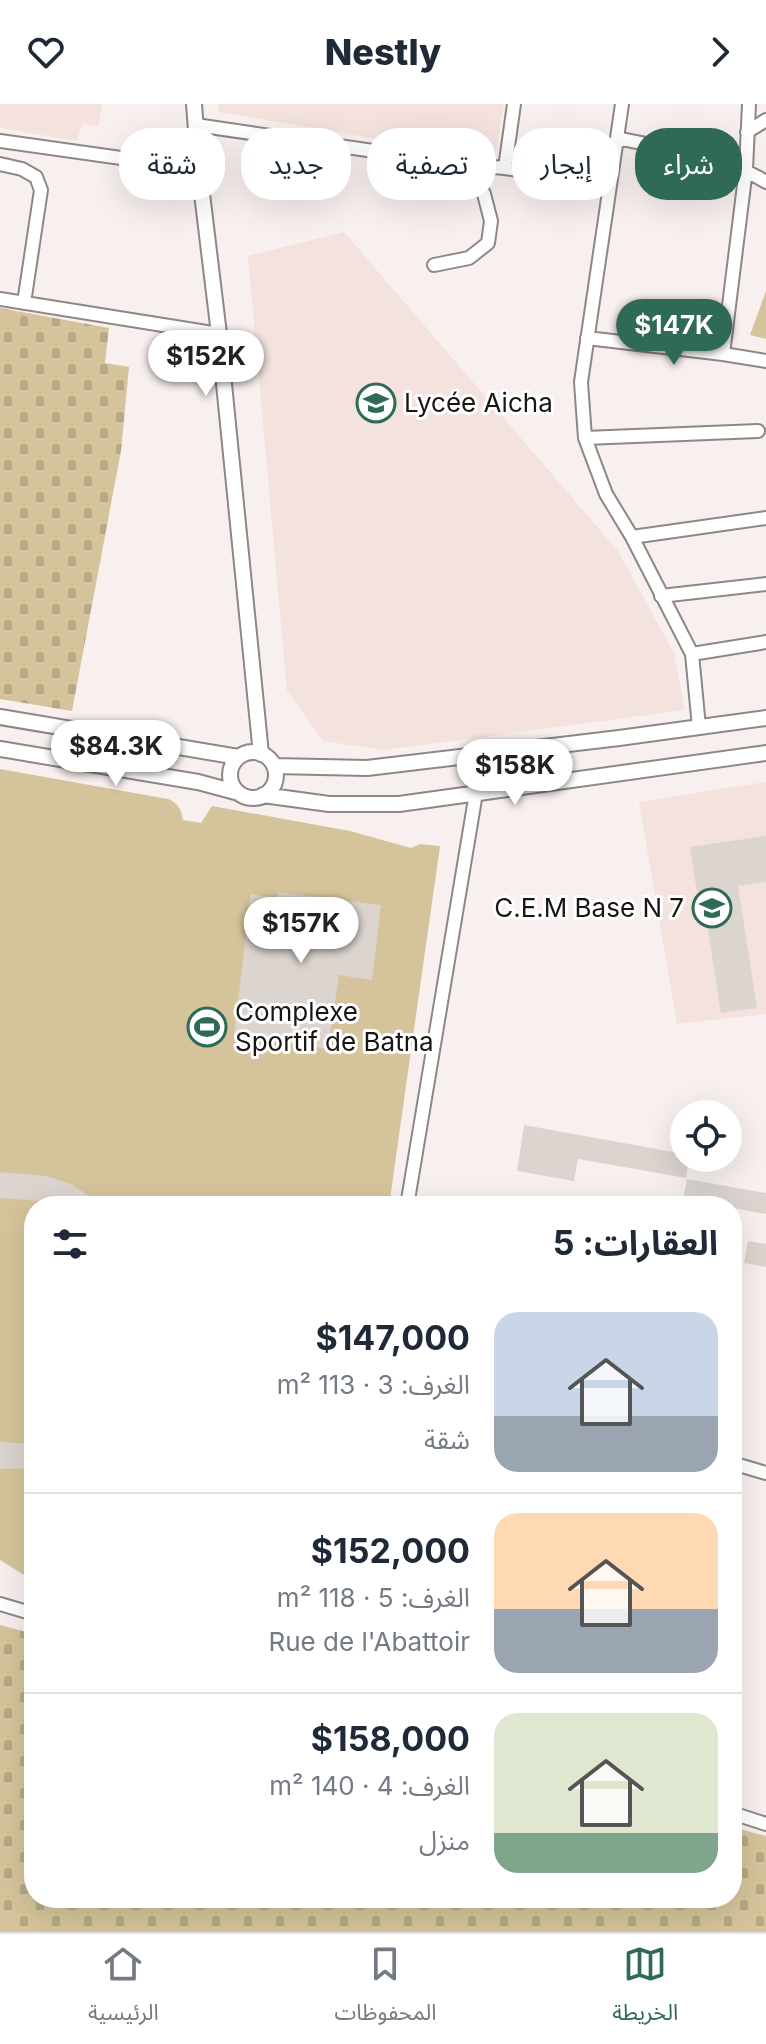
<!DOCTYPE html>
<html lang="ar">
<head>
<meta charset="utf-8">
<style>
	:root { --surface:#fff; --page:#f2f2f3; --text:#1f2937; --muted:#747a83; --line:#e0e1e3; --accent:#2e6a55 }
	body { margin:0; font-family:Inter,"Noto Sans Arabic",sans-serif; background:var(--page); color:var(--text); direction:rtl; height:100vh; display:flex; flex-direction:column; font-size:30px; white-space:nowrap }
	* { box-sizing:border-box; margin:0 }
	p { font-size:26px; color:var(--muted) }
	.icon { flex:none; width:44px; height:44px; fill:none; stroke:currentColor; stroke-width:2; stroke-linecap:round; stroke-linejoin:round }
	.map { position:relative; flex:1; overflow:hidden; direction:ltr }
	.details { position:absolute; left:24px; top:1092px; width:718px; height:712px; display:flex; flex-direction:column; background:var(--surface); border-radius:32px; box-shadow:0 8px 32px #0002; direction:rtl }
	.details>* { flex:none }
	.top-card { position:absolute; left:24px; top:24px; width:718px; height:72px; direction:rtl; display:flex; gap:16px }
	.buttons { position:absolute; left:670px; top:996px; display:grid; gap:16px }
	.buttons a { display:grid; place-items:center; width:72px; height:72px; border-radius:50%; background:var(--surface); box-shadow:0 8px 32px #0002; font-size:40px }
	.price { position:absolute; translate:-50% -68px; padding:0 18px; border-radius:28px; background:#fff; color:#222; font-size:26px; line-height:52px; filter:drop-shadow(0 2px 4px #0008) }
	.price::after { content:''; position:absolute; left:50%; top:48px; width:24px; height:18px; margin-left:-12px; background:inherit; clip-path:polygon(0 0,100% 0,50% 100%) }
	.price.current { background:var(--accent); color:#fff }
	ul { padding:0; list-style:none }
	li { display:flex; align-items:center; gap:24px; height:200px; padding:0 24px }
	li+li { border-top:2px solid var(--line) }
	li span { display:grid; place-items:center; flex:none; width:224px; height:160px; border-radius:24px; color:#555 }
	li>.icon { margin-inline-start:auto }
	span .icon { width:96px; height:96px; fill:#fffc; stroke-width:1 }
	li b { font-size:34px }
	h2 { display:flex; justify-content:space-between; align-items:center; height:96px; padding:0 24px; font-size:34px }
	.pill { padding:0 28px; border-radius:32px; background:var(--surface); box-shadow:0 8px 32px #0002; font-size:28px; line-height:72px }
	.pill.current { background:var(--accent); color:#fff }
	header { display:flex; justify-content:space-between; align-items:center; height:104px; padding:0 24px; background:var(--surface); font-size:36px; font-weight:800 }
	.tabs { display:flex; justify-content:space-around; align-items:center; height:112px; border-top:2px solid var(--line); background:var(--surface); font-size:22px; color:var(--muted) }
	.tabs a { display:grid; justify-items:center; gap:4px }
	.tabs .current { color:var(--accent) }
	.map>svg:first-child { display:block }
	.built { fill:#f3e2de }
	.green { fill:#d5c49b }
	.cemetery { fill:url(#cemetery-stones) }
	.building { fill:#dbd4cf }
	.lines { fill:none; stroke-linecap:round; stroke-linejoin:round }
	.minor-casing { stroke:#8f8785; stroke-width:16 }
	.tertiary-casing { stroke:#8f8785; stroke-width:18 }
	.minor { stroke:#fff; stroke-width:12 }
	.tertiary { stroke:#fff; stroke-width:14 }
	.labels { text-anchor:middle; stroke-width:6; stroke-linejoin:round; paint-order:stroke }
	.poi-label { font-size:26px; fill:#181514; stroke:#fff; text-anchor:start }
</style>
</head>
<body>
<header><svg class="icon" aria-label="forward" viewBox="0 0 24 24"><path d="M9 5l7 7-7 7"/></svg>Nestly<svg class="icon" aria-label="heart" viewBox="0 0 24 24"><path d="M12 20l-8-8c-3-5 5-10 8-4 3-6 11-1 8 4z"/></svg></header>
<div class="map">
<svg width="766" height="1828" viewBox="0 0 766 1828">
	<defs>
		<pattern id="cemetery-stones" width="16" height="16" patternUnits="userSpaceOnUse" patternTransform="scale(2)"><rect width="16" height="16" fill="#d5c49b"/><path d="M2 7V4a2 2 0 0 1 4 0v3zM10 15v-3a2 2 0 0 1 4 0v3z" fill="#b6a885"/></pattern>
	</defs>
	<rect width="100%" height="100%" fill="#f8f0ee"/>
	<path class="built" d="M0,0H102L99,22L82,20L77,37L0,24Z
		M218,0H504L495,55L219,8Z
		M344,128L618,447L674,549L685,606L384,646L323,637L287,587L248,152Z
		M766,678V910L677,920L639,698Z"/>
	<path class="green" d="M766,187V235L750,231Z
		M0,665L168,695C178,699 181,705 183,716L201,719L212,702L350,727L411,744L420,740L440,742L389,1102H34V1477L0,1456Z"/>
	<path class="cemetery" d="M0,204L109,224L105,259L129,263L121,347L72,607L0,595Z
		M0,1521L34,1530V1794H732V1723L766,1732V1828H0Z"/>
	<path class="building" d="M766,732V778L738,782L757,904L721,909L702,788H697L690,743Z
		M278,788L381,801L372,876L339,871L328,945L234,931L251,790L277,794Z
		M524,1021L684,1050V1054H689L686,1074L578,1055L574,1077L517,1067Z
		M0,1068L46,1072L71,1080L104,1102H62L55,1098L0,1094Z
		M687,1075L766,1089V1110L732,1104V1102H720L683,1096Z
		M748,1137L766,1140V1163L744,1159Z
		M0,1338L34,1340V1364L0,1365Z"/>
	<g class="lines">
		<g class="minor-casing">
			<path id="minor" d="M622,0L581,278L585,334L606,390L632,433L692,550L699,623
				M196,21L469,61L505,64L609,81
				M747,28L766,16
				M617,34C667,45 723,51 766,78
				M0,37L199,65
				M0,60L22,65L36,73L41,86L24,199
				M505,64L514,0
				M434,161L469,154L488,139L491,117L484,90L469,61
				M0,195L219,230
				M587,234L723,250L766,257
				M723,250L746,65L749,0
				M585,334L758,327
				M632,433L766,414
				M661,492L766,480
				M692,550L766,538
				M407,1102L476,689V651
				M732,1359L766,1369
				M0,1500L34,1510
				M732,1709L766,1720"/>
		</g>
		<g class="tertiary-casing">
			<path id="tertiary" d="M194,0L199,65L219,230L261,650
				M0,613L238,653
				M0,645L198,678L239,689
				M230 671a23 23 0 1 1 46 0a23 23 0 1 1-46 0Z
				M274,662L367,664L619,634L766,614
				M263,691L329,700H399L766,649"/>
		</g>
		<use href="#minor" class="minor"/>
		<use href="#tertiary" class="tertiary"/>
	</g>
	<defs>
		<g id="school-ring" transform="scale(2)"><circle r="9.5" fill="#fff" stroke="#2e6a55" stroke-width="1.5"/><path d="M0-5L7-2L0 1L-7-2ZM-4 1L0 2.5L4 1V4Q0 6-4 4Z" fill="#2e6a55"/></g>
		<g id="stadium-ring" transform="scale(2)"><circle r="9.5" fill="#fff" stroke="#2e6a55" stroke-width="1.5"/><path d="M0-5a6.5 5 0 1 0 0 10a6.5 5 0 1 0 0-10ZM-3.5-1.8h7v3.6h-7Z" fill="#2e6a55"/></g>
	</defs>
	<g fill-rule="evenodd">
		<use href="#school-ring" x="376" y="299"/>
		<use href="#school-ring" x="712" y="804"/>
		<use href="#stadium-ring" x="207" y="923"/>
	</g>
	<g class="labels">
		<g class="poi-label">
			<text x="404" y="308">Lycée Aicha</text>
			<text x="684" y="813" text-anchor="end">C.E.M Base N 7</text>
			<text x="235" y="917">Complexe<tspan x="235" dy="30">Sportif de Batna</tspan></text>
		</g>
	</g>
</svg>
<div class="buttons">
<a><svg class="icon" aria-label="locate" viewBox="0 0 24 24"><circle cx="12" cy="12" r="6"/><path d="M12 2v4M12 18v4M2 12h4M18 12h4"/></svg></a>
</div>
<b class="price current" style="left:674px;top:263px">$147K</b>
<b class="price" style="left:206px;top:294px">$152K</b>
<b class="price" style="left:116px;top:684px">$84.3K</b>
<b class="price" style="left:515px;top:703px">$158K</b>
<b class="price" style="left:301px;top:861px">$157K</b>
<div class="top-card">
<a class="pill current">شراء</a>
<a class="pill">إيجار</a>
<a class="pill">تصفية</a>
<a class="pill">جديد</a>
<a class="pill">شقة</a>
</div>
<section class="details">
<h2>العقارات: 5<svg class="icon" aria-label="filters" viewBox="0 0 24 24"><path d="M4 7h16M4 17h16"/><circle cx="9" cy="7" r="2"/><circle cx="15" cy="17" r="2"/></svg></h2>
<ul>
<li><span style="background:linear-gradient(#c9d6e8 65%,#9aa5b1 0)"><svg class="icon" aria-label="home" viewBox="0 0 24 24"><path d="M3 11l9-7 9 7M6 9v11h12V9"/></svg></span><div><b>$147,000</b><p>الغرف: 3 · 113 m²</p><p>شقة</p></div></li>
<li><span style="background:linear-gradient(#ffd9b3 60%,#9aa5b1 0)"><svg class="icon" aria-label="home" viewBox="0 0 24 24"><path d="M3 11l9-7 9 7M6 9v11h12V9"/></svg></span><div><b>$152,000</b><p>الغرف: 5 · 118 m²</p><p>Rue de l'Abattoir</p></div></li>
<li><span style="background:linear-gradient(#dfe7d0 75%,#7fa58c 0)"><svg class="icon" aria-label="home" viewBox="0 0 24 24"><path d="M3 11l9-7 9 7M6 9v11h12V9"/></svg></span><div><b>$158,000</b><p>الغرف: 4 · 140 m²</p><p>منزل</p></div></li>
</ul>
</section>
</div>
<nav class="tabs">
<a class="current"><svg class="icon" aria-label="map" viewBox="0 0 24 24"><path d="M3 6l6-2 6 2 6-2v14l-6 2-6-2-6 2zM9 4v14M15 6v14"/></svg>الخريطة</a>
<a><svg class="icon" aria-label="saved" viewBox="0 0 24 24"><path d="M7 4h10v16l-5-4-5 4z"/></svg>المحفوظات</a>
<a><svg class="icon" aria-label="home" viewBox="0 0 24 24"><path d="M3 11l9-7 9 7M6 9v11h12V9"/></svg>الرئيسية</a>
</nav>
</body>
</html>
